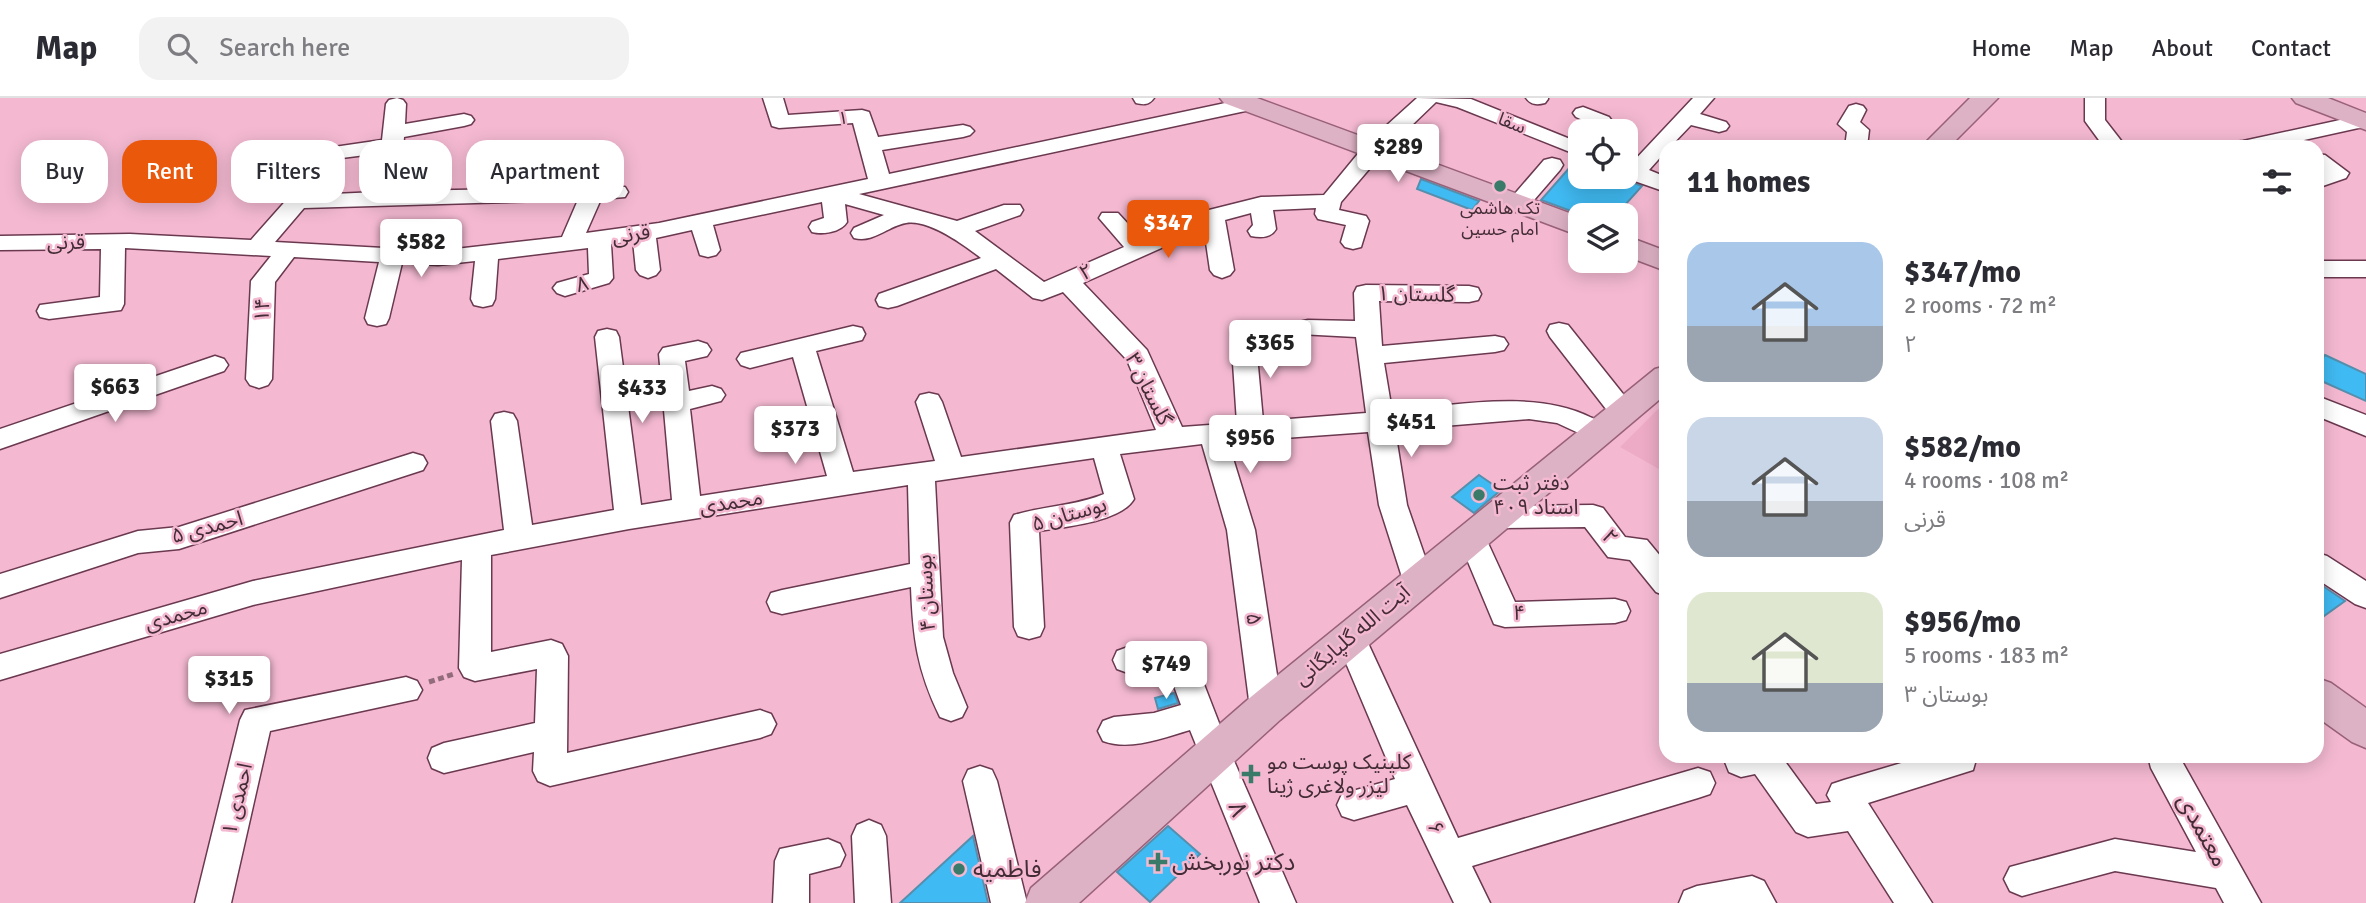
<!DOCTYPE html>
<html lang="en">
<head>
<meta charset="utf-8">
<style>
	:root { --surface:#fff; --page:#f2f2f3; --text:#2b2b33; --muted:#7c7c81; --line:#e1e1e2; --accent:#ea580c }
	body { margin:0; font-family:Signika,"Noto Sans Arabic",sans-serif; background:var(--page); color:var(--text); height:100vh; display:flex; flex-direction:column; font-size:26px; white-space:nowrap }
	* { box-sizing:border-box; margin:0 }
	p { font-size:23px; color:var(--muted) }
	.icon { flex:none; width:38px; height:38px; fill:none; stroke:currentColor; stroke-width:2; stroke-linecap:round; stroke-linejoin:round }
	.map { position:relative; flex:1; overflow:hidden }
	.details { position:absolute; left:1659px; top:42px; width:665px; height:623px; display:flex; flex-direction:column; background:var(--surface); border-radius:21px; box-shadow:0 4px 18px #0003 }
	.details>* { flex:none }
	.top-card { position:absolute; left:21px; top:42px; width:665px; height:63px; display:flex; gap:14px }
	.buttons { position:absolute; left:1568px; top:21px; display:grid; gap:14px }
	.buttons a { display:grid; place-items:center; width:70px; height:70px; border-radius:14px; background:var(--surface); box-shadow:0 4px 18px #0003; font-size:35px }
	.price { position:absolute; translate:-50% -60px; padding:0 16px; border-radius:7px; background:#fff; color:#222; font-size:23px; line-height:46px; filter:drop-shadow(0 2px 4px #0008) }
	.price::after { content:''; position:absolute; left:50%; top:42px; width:21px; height:16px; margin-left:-10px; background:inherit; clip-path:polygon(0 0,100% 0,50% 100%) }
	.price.current { background:var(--accent); color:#fff }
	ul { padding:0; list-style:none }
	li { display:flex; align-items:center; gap:21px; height:175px; padding:0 28px }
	li span { display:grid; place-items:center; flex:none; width:196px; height:140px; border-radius:21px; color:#555 }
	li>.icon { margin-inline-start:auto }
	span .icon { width:84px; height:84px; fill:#fffc; stroke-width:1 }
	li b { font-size:30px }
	h2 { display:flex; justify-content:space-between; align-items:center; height:84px; padding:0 28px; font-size:30px }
	.chip { padding:0 24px; border-radius:21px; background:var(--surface); box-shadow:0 4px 18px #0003; font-size:24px; line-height:63px }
	.chip.current { background:var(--accent); color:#fff }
	header { display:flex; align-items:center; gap:42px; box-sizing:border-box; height:98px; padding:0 35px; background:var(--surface); border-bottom:2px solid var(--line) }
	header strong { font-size:33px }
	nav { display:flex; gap:38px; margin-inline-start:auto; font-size:24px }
	.search { width:490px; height:63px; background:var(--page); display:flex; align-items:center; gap:18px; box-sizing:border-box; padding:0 24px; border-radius:21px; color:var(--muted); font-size:26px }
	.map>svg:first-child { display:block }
	.built { fill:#edabc6 }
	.building { fill:#40baf2; stroke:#558fad; stroke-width:2 }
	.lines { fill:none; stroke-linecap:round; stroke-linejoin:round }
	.minor-casing { stroke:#6a384f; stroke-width:3 }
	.major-casing { stroke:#996179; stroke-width:3 }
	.path { stroke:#936c7c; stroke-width:5; stroke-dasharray:6 3.5; stroke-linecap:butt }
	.minor { fill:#fff; fill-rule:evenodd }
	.major { fill:#deb2c5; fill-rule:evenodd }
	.poi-dot { fill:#3a7a68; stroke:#f4b9d1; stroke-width:2.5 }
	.labels { text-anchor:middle; stroke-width:5; stroke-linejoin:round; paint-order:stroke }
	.far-street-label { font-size:18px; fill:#432c35; stroke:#f4b9d1 }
	.far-poi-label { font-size:18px; fill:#432c35; stroke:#f4b9d1 }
	.street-label { font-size:21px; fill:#432c35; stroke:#f4b9d1 }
	.poi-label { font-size:21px; fill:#432c35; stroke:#f4b9d1; text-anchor:start }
	.near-street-label { font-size:24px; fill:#432c35; stroke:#f4b9d1 }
	.near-poi-label { font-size:24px; fill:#432c35; stroke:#f4b9d1; text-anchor:start }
</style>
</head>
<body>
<header>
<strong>Map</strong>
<div class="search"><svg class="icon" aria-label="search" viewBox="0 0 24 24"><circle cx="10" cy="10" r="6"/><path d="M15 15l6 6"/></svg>Search here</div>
<nav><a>Home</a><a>Map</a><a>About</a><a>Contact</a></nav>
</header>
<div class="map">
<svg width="2366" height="805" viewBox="0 0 2366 805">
	<rect width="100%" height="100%" fill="#f4b9d1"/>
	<path class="built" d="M1658,311L1666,316V375L1620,349Z"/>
	<path class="building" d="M1578,60H1580V79H1623L1625,82L1642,88L1616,117H1582L1541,102Z
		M1421,81L1479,103L1472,112L1417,91Z
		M2325,257L2366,276V303L2317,281V268Z
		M1479,377L1501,392L1474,415L1452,399Z
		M2317,484L2345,503L2317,523Z
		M1174,595L1178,605L1158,611L1155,600Z
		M1168,728L1200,756L1150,804L1117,774Z
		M973,738L988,805H900Z"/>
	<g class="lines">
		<g class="minor-casing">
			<path id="minor" d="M397,0L403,2L406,6L405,26L464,16L471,18L474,22L471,26L464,28L404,39L400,93L625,89L628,94L625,99L601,101L586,135L659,125L868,81L853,25L779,30L772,28L763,0H783L788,17L862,12L869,14L878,39L963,27L970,29L974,33L970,37L963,39L882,52L889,76L1249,0L1257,2L1260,6L1257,10L1250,12L859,96L957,123L1004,107H1020L1023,112L1020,117L975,133L1044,184L1124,149L1099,120L1102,115H1118L1142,141L1205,113L1261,99L1324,97L1366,46L1417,0L1471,1L1580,45V58L1457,9L1436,4L1382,56L1341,104L1339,112L1366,118L1369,123L1361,149L1353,151L1345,149L1341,144L1346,127L1318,121L1315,116L1316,110L1273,112L1276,131C1271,140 1261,140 1251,138L1248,133L1253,127L1251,115L1225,122L1234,172L1230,177L1222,180L1214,177L1210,172L1204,131L1083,185L1147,252L1182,329L1237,325L1231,235L1234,229L1243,227L1252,229L1255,235L1263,323L1366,315L1356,239L1299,236L1296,230L1299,224L1308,222L1355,223L1354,195L1357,189L1366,187L1469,188L1478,190L1481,196L1478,202L1469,204L1379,203L1382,248L1495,238L1504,240L1508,246L1504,252L1495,254L1384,265L1392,313C1453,308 1534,291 1590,319C1599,323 1606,325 1611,334L1607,341L1598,344L1557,325L1529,321L1395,332L1407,407L1433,482L1428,490L1418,494L1408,490L1403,482L1379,407L1368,334L1228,344L1255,432L1282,610L1277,620L1266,624L1255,620L1250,610L1227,432L1202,346L1120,356L1134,401C1121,424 1063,429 1039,433L1044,529L1040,538L1029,541L1018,538L1014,529L1010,425L1014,417C1044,408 1075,408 1104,396L1094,360L935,383L943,539L953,575L967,609L962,619L951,623L940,619C917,572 913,540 911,489L782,516L771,513L767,504L771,495L782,492L910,466L908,387L629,431L491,457V554L551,542L562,546L568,558L567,655L760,612L771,616L776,626L771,636L760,640L550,688L538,683L533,673L534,654L444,675L432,670L428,660L432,650L444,645L535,625L537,571L475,583L464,579L459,570L462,462L253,507L0,582V556L253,483L504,432L491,323L495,316L504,314L513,316L517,323L532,427L614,412L595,239L598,233L607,231L616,233L619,239L641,407L672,402L659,256L663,250L698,243L707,246L711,252L707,258L685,263L689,293L712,288L721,291L725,297L721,303L690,311L700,398L827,378L793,259L750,270L741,267L737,261L741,255L853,228L862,230L865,236L862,242L816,253L853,374L935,363L916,304L920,297L929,295L938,297L942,304L961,359L1156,332L1127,262L1063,194L1042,202L1033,200L996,171L897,208L888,210L879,208L876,202L879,196L981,160C964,147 929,121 906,125C888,128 874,145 854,140L851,135L854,130L884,117L845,106L847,124C841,134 823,137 812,134L809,129L812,124L824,120L822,104L713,127L720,152L716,157L708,159L700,157L692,132L656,140L660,172L656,177L648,180L640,177L636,172L633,143L611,146L613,180L609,185L565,198L557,195L553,190L557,185L589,176L588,150L498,161L495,201L492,207L483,209L474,207L471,201L475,163L438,167L402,165L389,220L386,226L377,228L368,226L365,220L379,164L294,159L275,184L272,281L268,287L259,290L250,287L246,281L251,183L271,158L125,150L124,206L121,212L49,221L40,219L37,213L40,207L100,199L101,151L0,152V138L130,136L251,142L290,98L377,94L381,55L334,61L326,60L323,55L326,50L334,49L382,42L386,6L389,2ZM578,102L562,139L438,153L275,144L304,110Z
				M1133,0H1154C1149,7 1144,7 1136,5Z
				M1526,0H1548V1L1545,5C1537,7 1531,7 1526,0Z
				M1693,0H1714L1700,16L1726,24L1729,28L1726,32L1719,34L1691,27L1670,49H1666V53L1649,72L1666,79V94L1626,80V65L1631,66Z
				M2085,0H2105V22L2126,49H2104L2085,23Z
				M1856,6L1863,8L1866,12L1860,24L1869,32L1867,49H1845L1847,34L1838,26L1849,8Z
				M1583,9L1609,19L1612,23L1604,33H1583L1589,25L1576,19L1573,15L1576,11Z
				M2363,17H2366V29H2363L2272,49H2232L2235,44L2243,43Z
				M2317,56L2325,57L2349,75L2346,80L2317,90V75L2321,74L2317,71Z
				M1552,60L1560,62L1563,67L1560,72L1528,109H1512L1509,104L1512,99L1544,62Z
				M2317,163H2366V179H2317Z
				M1559,225L1568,227L1631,306L1635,313L1631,320L1622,322L1613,320L1550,239L1547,233L1550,227Z
				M215,258L224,261L228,267L224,273L0,351V331Z
				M2317,298L2366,317V338L2317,318Z
				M413,355L423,358L427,365L423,372L179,451L138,455L0,500V476L138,433L179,429Z
				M1593,407L1603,410L1625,439L1647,442L1666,465V498L1656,494L1630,462L1608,459L1585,429L1500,430L1490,427L1486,419L1490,411L1500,408Z
				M1472,429L1482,432L1515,504L1615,501L1626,504L1630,513L1626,522L1615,525L1505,529L1494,526L1458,440L1462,432Z
				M2317,455L2327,458L2366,483V510L2355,506L2317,481Z
				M1350,526L1361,530L1458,740L1698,670L1710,674L1715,685L1710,696L1698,700L1472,768L1490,805H1454L1407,707L1354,722L1342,718L1337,707L1342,696L1395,681L1335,539L1339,530Z
				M1178,545L1189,549L1193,558L1231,656L1296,805H1260L1190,632C1163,640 1130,653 1103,643L1098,633L1103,623L1114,619L1154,615L1181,607L1168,572L1128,575L1117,571L1113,562L1117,553L1128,549Z
				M406,579L417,583L422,592L417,601L270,633L231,805H195L240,622L245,612Z
				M1727,658H1781L1816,706L1831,704L1827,697L1832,686L1844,682L1925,658H1977L1973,672L1868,705L1932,805H1894L1848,733L1808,739L1796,734L1755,676L1741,679L1729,674L1725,664Z
				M2148,658H2179L2261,805H2224L2216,790L2115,773L2022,798L2010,793L2004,781L2010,769L2115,741L2196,754L2151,670Z
				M980,668L992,672L997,683L1027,805H991L963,683L968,672Z
				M869,722L881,727L886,738L891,805H855L852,738L857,727Z
				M828,741L840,746L845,757L840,768L809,776V805H773L775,763L780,751Z
				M1752,778L1764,783L1776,805H1679L1684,793L1697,788Z"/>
		</g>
		<g class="major-casing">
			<path id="major" d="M1220,0H1257L1580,119V138L1224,5Z
				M1970,0H1998L1949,49H1921Z
				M2292,0H2328L2366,15V32L2296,5Z
				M1626,138L1666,153V173L1626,158Z
				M1666,268V296L1280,622L1079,805H1025L1031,790L1252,598L1655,271Z
				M2317,580L2331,585L2366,610V650L2352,644L2317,619Z"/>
		</g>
		<path class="path" d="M429,584L454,576"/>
		<use href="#minor" class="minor"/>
		<use href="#major" class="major"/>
	</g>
	<g class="poi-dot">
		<circle cx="1500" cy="88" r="7"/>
		<circle cx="1479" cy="397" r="7"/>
		<path d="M1247.5 665.5h7v7h7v7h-7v7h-7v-7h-7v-7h7z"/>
		<path d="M1154.5 753.5h7v7h7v7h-7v7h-7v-7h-7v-7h7z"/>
		<circle cx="959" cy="771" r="7"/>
	</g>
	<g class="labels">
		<g class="far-street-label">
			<text transform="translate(843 20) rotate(-4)" y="6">۱</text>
			<text transform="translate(1512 25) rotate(22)" y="6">سقا</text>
		</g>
		<g class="far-poi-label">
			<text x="1500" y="116">تک هاشمی<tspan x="1500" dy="21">امام حسین</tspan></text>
		</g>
		<g class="street-label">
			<text transform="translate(631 136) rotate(-9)" y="7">قرنی</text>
			<text transform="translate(66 144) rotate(-1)" y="7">قرنی</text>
			<text transform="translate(1086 174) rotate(-24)" y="7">۲</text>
			<text transform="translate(582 186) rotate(-15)" y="7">۸</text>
			<text transform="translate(1416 196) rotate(1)" y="7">گلستان ۱</text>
			<text transform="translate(262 212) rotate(-88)" y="7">۱۴</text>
			<text transform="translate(1149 291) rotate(63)" y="7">گلستان ۳</text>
			<text transform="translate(731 404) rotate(-9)" y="7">محمدی</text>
			<text transform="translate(1069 416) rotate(-16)" y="7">بوستان ۵</text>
			<text transform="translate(207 429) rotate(-15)" y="7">احمدی ۵</text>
			<text transform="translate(1610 439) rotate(49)" y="7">۲</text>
			<text transform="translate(926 495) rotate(-93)" y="7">بوستان ۴</text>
			<text transform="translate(1519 515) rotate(4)" y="7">۴</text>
			<text transform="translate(176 517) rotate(-16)" y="7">محمدی</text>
			<text transform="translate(1254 521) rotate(82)" y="7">۵</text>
			<text transform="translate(1352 537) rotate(-40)" y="7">آیت الله گلپایگانی</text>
			<text transform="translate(237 701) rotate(-77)" y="7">احمدی ۱</text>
			<text transform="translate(1436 730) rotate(63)" y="7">۶</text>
		</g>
		<g class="poi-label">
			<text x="1493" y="392">دفتر ثبت<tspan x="1493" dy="24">اسناد ۴۰۹</tspan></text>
			<text x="1267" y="671">کلینیک پوست مو<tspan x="1267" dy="24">لیزر ولاغری ژینا</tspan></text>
		</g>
		<g class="near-street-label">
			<text transform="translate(1238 711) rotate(67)" y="8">۸</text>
			<text transform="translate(2203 732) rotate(61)" y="8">معتمدی</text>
		</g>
		<g class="near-poi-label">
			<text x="1172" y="772">دکتر نوربخش</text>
			<text x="973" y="779">فاطمیه</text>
		</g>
	</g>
</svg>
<div class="buttons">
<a><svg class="icon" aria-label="locate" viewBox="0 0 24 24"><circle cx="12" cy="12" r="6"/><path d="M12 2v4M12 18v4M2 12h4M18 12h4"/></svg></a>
<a><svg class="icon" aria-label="layers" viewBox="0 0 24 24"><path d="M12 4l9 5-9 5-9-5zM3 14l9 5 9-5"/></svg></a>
</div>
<b class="price" style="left:1398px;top:86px">$289</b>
<b class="price current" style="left:1168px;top:162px">$347</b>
<b class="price" style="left:421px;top:181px">$582</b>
<b class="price" style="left:1270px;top:282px">$365</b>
<b class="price" style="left:115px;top:326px">$663</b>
<b class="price" style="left:642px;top:327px">$433</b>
<b class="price" style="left:1411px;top:361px">$451</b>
<b class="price" style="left:795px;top:368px">$373</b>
<b class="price" style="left:1250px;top:377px">$956</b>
<b class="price" style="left:1166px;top:603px">$749</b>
<b class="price" style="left:229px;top:618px">$315</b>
<div class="top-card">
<a class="chip">Buy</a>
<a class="chip current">Rent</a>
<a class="chip">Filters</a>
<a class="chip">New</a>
<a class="chip">Apartment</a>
</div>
<section class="details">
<h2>11 homes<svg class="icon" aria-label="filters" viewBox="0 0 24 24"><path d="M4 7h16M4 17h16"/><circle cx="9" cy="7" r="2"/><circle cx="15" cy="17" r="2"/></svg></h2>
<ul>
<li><span style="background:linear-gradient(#a9c7e8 60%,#9aa5b1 0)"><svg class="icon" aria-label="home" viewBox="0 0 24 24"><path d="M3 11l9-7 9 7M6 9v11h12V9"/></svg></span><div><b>$347/mo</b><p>2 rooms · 72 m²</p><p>۲</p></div></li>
<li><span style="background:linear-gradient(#c9d6e8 60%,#9aa5b1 0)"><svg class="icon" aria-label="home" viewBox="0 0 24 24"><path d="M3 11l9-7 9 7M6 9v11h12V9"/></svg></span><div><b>$582/mo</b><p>4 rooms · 108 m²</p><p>قرنی</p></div></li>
<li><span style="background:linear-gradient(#dfe7d0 65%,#9aa5b1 0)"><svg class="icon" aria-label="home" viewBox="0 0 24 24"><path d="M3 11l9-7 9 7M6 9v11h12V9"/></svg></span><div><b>$956/mo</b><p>5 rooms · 183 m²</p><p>بوستان ۳</p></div></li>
</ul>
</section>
</div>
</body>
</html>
